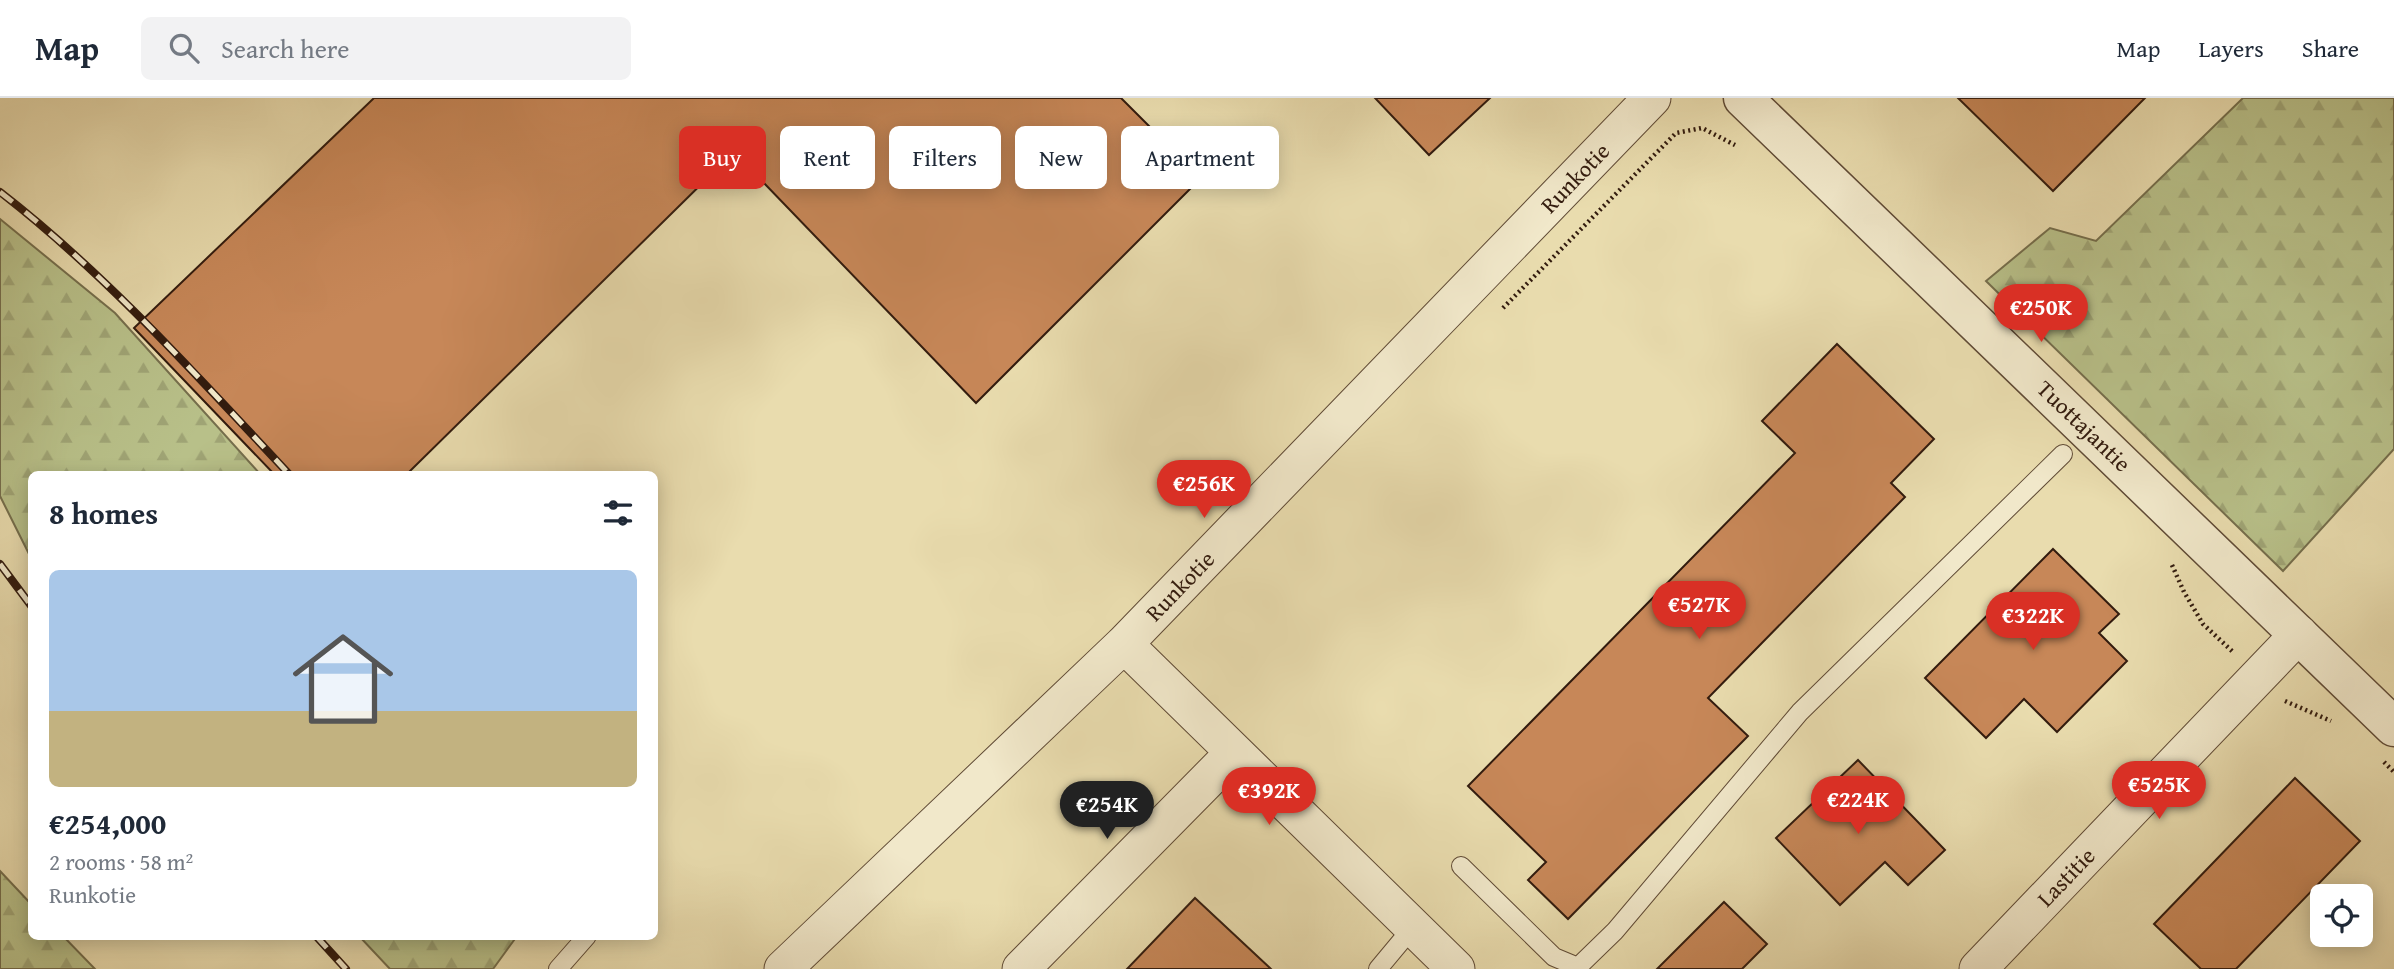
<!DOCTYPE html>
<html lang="en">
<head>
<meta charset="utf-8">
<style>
	:root { --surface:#fff; --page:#f2f2f3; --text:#1f2937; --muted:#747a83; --line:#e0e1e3; --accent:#d93025 }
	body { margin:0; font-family:"Gentium Book Plus",serif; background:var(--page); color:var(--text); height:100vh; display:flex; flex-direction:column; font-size:26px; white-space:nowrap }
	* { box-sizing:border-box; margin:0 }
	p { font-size:23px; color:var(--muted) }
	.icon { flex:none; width:38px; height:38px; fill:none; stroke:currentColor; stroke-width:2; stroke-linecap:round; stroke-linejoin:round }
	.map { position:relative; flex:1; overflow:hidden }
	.panel { position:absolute; left:28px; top:373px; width:630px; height:469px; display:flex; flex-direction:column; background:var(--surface); border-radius:10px; box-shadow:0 4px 18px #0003 }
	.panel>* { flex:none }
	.top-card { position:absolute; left:679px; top:28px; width:665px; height:63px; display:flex; gap:14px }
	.controls { position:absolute; left:2310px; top:786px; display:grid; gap:14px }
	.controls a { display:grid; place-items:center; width:63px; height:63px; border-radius:10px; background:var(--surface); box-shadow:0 4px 18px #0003; font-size:35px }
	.price { position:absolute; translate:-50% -60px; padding:0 16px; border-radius:24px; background:var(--accent); color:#fff; font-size:23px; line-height:46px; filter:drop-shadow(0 2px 4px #0008) }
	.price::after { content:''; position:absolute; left:50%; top:42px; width:21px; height:16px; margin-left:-10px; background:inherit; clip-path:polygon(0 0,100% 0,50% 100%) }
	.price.active { background:#222; color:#fff }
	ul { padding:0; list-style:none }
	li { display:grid; align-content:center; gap:14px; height:371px; padding:0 21px }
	li span { display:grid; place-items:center; height:217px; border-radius:10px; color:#555 }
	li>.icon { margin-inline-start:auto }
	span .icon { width:126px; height:126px; fill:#fffc; stroke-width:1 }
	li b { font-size:30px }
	h2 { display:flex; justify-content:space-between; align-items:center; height:84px; padding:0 21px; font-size:30px }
	.pill { padding:0 24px; border-radius:10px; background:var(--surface); box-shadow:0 4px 18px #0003; font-size:24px; line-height:63px }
	.pill.active { background:var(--accent); color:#fff }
	header { display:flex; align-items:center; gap:42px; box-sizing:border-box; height:98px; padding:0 35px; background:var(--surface); border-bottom:2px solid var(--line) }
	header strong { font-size:33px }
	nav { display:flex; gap:38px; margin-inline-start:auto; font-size:24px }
	.search { width:490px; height:63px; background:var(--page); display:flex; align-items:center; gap:18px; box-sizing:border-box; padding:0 24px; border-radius:10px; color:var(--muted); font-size:26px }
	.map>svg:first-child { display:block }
	.forest { fill:url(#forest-firs); stroke:#756e4c; stroke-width:2 }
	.building { fill:#c78758; stroke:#321b0e; stroke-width:2 }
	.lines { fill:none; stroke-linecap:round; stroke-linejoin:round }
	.service-casing { stroke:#604b36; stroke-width:20 }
	.minor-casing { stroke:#604b36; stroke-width:39 }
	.tertiary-casing { stroke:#604b36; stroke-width:41 }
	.path { stroke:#321b0e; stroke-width:4.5; stroke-dasharray:2 3.5; stroke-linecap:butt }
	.service { stroke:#f1e8ca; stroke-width:18 }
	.minor { stroke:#f1e8ca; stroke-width:37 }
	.tertiary { stroke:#f1e8ca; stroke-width:38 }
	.rail-casing { stroke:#321b0e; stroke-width:8 }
	.rail { stroke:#f1e8ca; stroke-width:5; stroke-dasharray:16; stroke-linecap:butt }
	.labels { text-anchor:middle; stroke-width:6; stroke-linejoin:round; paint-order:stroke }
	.street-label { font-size:23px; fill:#321b0e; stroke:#f1e8ca }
</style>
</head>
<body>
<header>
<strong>Map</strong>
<div class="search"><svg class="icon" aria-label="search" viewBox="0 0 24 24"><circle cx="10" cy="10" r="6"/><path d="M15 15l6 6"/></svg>Search here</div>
<nav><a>Map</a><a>Layers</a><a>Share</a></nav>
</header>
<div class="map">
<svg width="2394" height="871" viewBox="0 0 2394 871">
	<defs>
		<pattern id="forest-firs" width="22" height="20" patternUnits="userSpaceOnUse" patternTransform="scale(1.75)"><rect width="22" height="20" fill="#b8c089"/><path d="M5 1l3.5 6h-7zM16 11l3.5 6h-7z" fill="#9fa475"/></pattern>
	</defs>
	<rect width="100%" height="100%" fill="#e9dcae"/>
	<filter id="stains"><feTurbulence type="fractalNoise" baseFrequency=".00286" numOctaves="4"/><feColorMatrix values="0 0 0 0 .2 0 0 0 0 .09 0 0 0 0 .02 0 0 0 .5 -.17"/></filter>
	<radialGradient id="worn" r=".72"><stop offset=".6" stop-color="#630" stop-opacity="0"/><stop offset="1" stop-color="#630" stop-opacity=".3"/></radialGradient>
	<path class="forest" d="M2243,0H2394V351L2283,473L1986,183L2050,130L2096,143Z
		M0,121L115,215L260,376H32L31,460L0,398Z
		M0,773L31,806L32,838H63L95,871H0Z
		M359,838H517L493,871H390Z"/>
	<path class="building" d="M374,0H1121L1201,80L976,305L734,54L407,376H274L134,230Z
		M1375,0H1490L1429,57Z
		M1958,0H2145L2053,93Z
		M1837,246L1934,341L1891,385L1905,399L1708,600L1748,638L1568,821L1528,782L1546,764L1468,688L1795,355L1762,323Z
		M2053,451L2119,516L2099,535L2127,563L2057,634L2024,601L1986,640L1925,580Z
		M1858,662L1945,752L1908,787L1885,764L1840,807L1776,740Z
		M2295,680L2360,743L2236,871H2201L2154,826Z
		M1195,800L1271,871H1127Z
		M1724,804L1767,846L1742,871H1657Z"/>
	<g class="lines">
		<g class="service-casing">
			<path id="service" d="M1461,768L1554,859L1578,869L1615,833L1800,614L2063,356
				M558,871L587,838
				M1378,871L1413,829"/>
		</g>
		<g class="minor-casing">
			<path id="minor" d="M1124,546L1456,871
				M783,871L1124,546L1652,0
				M1021,871L1234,655
				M1978,871L2299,536"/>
		</g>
		<g class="tertiary-casing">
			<path id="tertiary" d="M1743,0L2394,629"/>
		</g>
		<path class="path" d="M1503,210L1676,35L1702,30L1735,47
			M2172,467L2184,494L2203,526L2233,554
			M2285,603L2331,623
			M2384,664L2394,674"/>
		<use href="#service" class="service"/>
		<use href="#minor" class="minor"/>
		<use href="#tertiary" class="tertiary"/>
		<g class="rail-casing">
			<path id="rail" d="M0,94C106,176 198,279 289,376
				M0,466L32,509
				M316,838L346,871"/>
		</g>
		<use href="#rail" class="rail"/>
	</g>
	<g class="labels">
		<g class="street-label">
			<text transform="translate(1575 80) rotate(-46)" y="8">Runkotie</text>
			<text transform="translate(2084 328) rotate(44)" y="8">Tuottajantie</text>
			<text transform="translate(1180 488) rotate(-46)" y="8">Runkotie</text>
			<text transform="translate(2066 779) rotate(-46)" y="8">Lastitie</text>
		</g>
	</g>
	<rect width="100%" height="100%" filter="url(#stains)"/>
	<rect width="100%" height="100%" fill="url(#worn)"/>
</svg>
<div class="controls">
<a><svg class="icon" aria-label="locate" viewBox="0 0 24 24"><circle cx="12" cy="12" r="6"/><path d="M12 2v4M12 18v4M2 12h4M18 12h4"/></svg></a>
</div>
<b class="price" style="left:2041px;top:246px">€250K</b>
<b class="price" style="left:1204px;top:422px">€256K</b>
<b class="price" style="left:1699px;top:543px">€527K</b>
<b class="price" style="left:2033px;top:554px">€322K</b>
<b class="price" style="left:2159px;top:723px">€525K</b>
<b class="price" style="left:1269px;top:729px">€392K</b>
<b class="price" style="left:1858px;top:738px">€224K</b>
<b class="price active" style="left:1107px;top:743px">€254K</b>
<div class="top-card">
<a class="pill active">Buy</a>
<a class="pill">Rent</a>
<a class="pill">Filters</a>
<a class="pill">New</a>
<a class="pill">Apartment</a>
</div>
<section class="panel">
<h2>8 homes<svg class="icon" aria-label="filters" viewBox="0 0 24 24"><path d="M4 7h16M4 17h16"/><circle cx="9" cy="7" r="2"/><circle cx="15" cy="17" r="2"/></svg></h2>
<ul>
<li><span style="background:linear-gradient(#a9c7e8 65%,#c2b280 0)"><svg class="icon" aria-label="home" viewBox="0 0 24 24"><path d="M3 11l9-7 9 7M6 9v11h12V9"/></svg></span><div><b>€254,000</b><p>2 rooms · 58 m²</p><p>Runkotie</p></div></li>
</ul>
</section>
</div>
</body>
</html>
